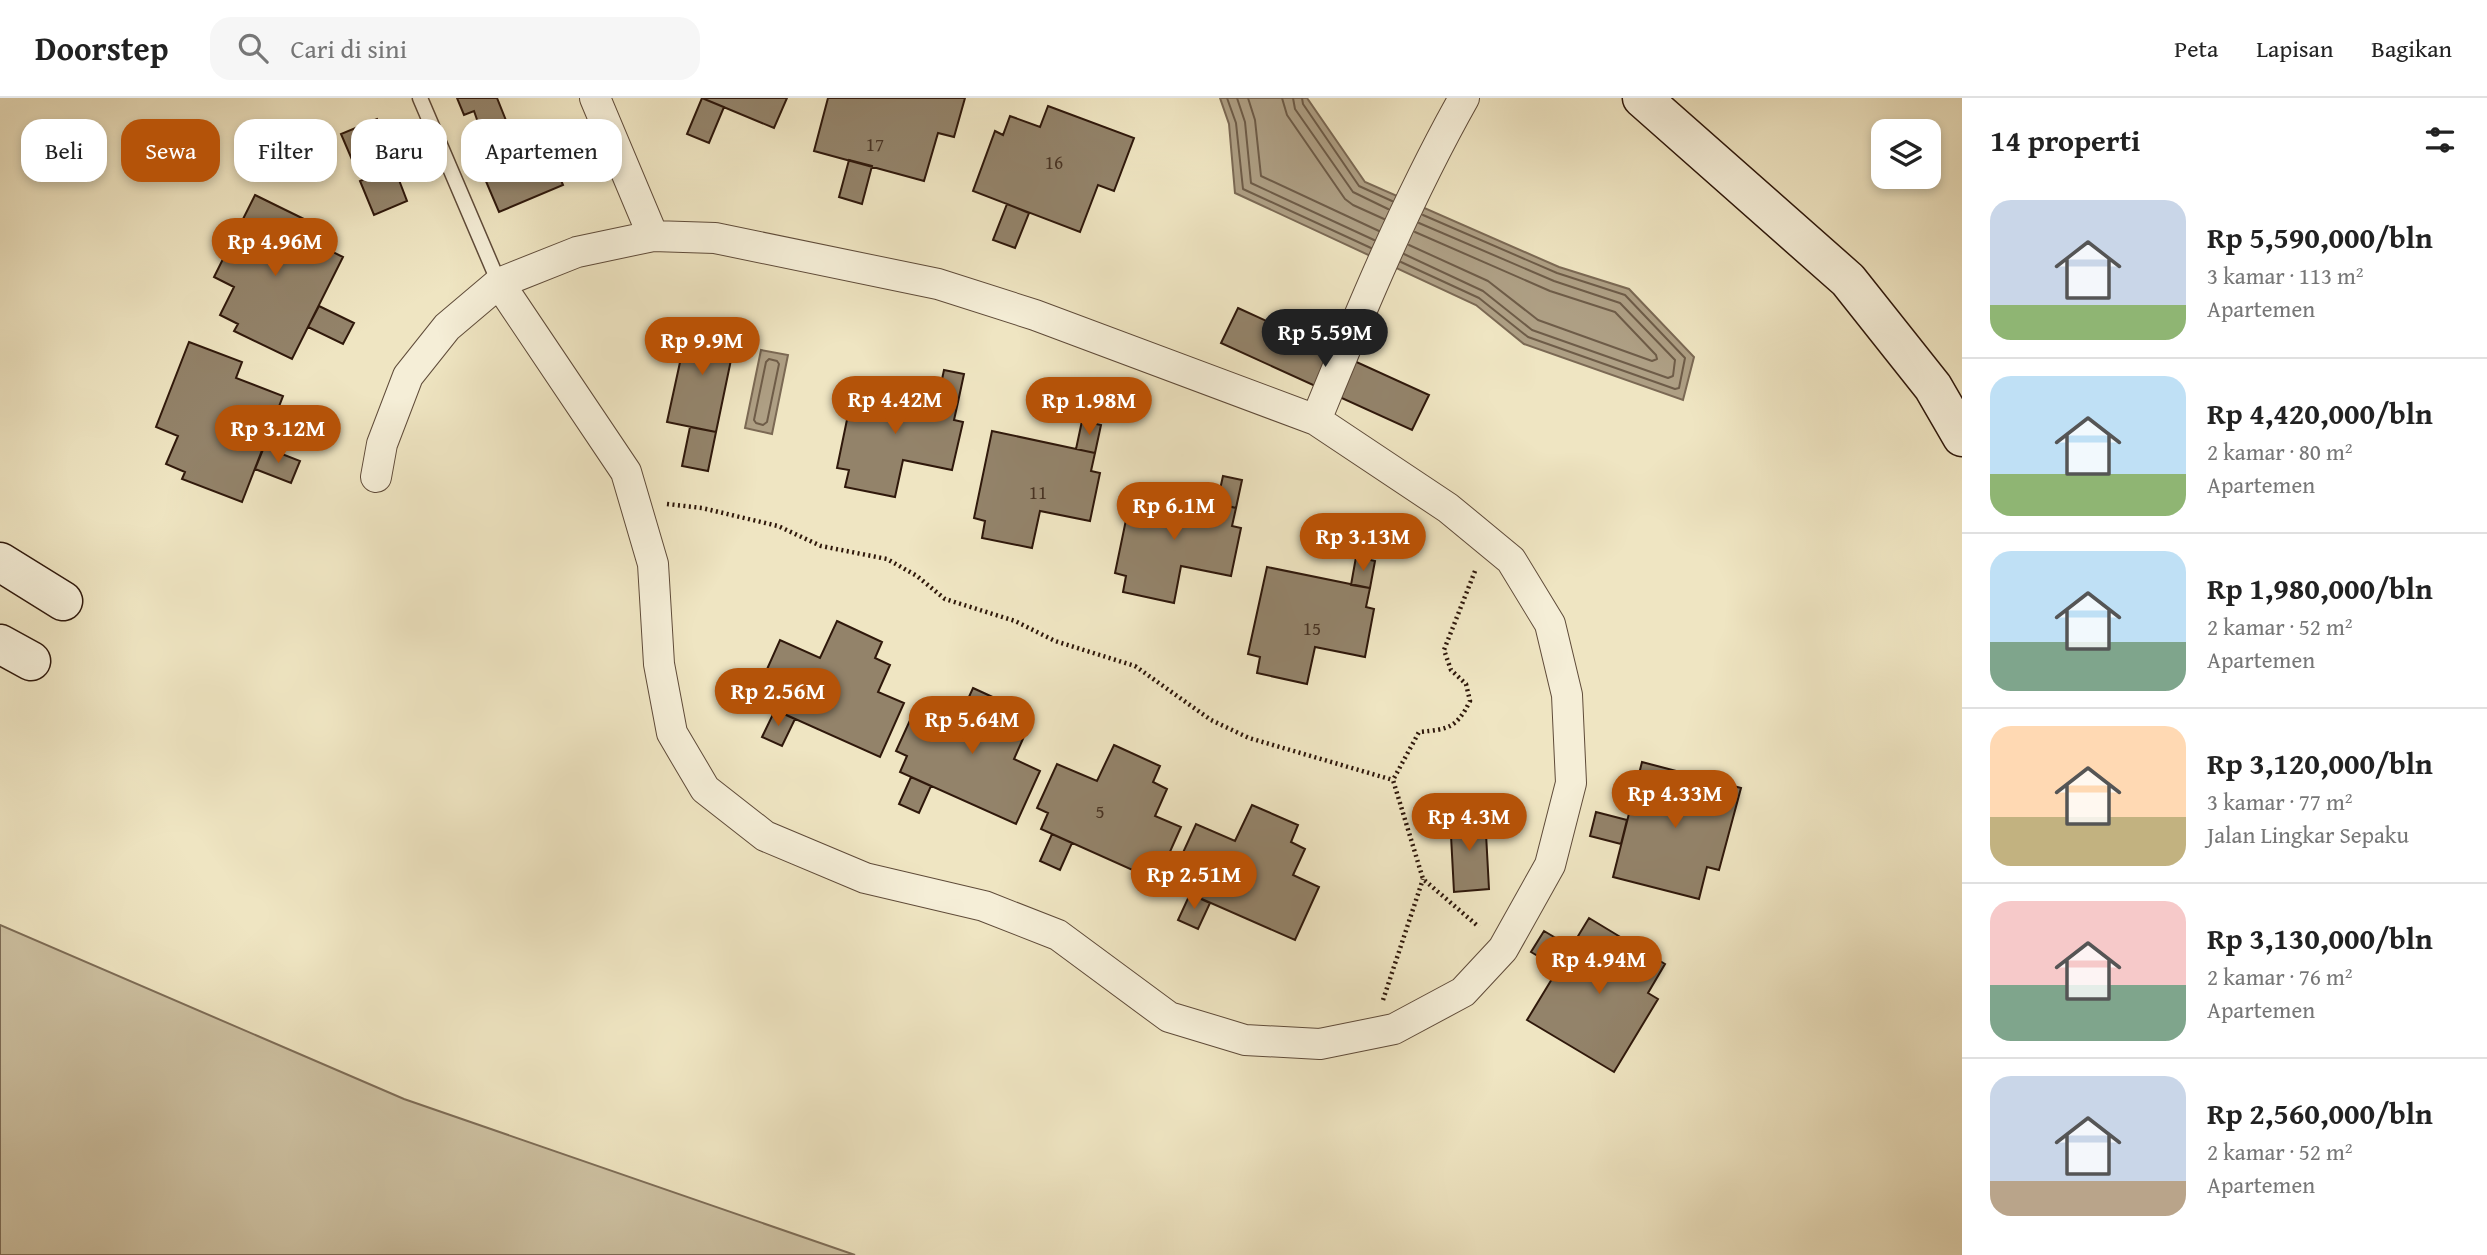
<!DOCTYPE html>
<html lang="id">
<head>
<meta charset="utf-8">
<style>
	:root { --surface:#fff; --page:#f6f6f6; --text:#222; --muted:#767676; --line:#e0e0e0; --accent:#b45309 }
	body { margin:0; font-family:"Gentium Book Plus",serif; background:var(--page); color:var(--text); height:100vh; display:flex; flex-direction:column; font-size:26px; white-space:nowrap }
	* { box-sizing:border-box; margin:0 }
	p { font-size:23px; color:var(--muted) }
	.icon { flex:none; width:38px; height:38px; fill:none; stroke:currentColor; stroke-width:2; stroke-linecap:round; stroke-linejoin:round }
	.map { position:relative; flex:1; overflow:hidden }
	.panel { display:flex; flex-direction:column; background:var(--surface); width:525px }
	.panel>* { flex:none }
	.top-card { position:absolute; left:21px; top:21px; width:665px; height:63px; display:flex; gap:14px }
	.fabs { position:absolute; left:1871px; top:21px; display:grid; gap:14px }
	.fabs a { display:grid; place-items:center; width:70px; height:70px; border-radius:14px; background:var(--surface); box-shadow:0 4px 10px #0003; font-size:35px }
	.price { position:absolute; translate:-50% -60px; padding:0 16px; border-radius:24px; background:var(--accent); color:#fff; font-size:23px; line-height:46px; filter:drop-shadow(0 2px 4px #0008) }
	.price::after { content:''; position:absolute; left:50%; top:42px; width:21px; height:16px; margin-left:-10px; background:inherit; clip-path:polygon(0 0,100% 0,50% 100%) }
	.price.active { background:#222; color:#fff }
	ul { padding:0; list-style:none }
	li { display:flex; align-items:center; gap:21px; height:175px; padding:0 28px }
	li+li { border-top:2px solid var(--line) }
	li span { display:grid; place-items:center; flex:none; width:196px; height:140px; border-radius:21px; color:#555 }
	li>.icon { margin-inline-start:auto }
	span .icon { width:84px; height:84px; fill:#fffc; stroke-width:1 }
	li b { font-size:30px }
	h2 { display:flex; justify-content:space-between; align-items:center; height:84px; padding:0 28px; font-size:30px }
	.chip { padding:0 24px; border-radius:21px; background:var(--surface); box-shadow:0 4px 10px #0003; font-size:24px; line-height:63px }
	.chip.active { background:var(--accent); color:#fff }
	header { display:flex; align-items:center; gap:42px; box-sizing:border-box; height:98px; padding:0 35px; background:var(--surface); border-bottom:2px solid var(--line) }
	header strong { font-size:33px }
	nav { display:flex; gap:38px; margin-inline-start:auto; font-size:24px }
	.search { width:490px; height:63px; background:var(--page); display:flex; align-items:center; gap:18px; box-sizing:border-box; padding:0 24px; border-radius:21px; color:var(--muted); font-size:26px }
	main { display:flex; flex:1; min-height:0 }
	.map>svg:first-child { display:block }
	.green { fill:#cec2a3; stroke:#7e6d57; stroke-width:2 }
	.water { fill:#ae9f84; stroke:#7b6954; stroke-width:2 }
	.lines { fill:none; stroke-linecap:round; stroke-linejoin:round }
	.shore { stroke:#6e5c48; stroke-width:2 }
	.building { fill:#93836a; stroke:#2f180b; stroke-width:2 }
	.lane-casing { stroke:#5f4b39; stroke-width:17 }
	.street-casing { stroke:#5f4b39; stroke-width:32 }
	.secondary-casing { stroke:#2f180b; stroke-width:41 }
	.path { stroke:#2f180b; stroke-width:4.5; stroke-dasharray:2 3.5; stroke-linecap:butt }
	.lane { stroke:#f5eed7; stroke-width:14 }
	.street { stroke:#f5eed7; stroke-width:30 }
	.secondary { stroke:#f5eed7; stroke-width:38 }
	.labels { text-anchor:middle; stroke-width:5; stroke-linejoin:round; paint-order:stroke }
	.number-label { font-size:19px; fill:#483323 }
</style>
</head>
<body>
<header>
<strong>Doorstep</strong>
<div class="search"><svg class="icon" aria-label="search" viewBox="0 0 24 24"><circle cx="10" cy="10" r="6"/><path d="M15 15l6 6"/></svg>Cari di sini</div>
<nav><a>Peta</a><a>Lapisan</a><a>Bagikan</a></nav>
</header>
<main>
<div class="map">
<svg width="1962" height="1157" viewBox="0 0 1962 1157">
	<rect width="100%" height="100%" fill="#efe5c2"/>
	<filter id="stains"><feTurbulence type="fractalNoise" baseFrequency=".00286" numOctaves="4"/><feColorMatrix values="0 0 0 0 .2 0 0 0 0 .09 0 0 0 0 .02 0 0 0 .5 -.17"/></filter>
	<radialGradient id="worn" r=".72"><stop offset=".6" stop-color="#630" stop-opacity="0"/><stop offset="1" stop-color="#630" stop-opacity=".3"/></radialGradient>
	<path class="green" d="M0,827L404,1001L855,1157H0Z"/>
	<path class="water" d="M1220,0H1307L1365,84L1559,169L1629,191L1694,259L1683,302L1524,246L1476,207L1235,95L1229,26Z
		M761,252L788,257L772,336L745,330Z"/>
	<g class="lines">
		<path class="shore" d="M1227,0L1236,25L1243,91L1371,150
			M1237,0L1245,24L1251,85L1374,142
			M1248,0L1255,22L1261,78L1379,133
			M1282,0L1287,17L1345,101L1353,107L1384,121
			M1293,0L1295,11L1353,94L1388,111
			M1302,0L1303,6L1359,88L1392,103
			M1409,147L1488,183L1538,222L1652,263L1657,261L1656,257L1615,214L1550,193L1415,134
			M1404,156L1483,193L1532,232L1668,280L1673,278L1675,262L1620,205L1554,183L1419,125
			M1401,164L1479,200L1528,239L1675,291L1679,290L1685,260L1625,197L1557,175L1423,117
			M769,261L777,263L779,266L767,324L763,327L756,325L754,322L766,264Z"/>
	</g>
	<path class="building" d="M457,0H497L507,25L482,36L474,13L464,17Z
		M702,0H787L774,30Z
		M702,0L724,9L709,45L687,36Z
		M828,0H965L954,39L938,35L924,83L814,53Z
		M1048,8L1134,40L1114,93L1098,87L1080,134L973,93L995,33L1003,37L1010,18L1040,29Z
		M377,21L392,57L356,71L341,36Z
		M550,55L563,87L499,114L485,81Z
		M849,62L872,68L862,106L839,99Z
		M394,69L407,103L374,117L360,83Z
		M255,97L306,122L298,137L343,159L292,261L234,233L238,226L220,217L234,189L214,179Z
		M1007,106L1029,115L1015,150L993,142Z
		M319,208L354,225L343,246L308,229Z
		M1238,210L1429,297L1412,332L1221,245Z
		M689,223L737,233L716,334L667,324Z
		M189,244L242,264L236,280L283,298L242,404L182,381L185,374L166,366L178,338L156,329Z
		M944,272L964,276L958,304L938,300Z
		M855,283L958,304L954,322L963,324L952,372L903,362L895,399L845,389L849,372L837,370Z
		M1082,323L1101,327L1095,355L1076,351Z
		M690,329L716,334L708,373L682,368Z
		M992,333L1095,355L1091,373L1100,375L1090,423L1040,413L1032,450L982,440L985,423L974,420Z
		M264,349L300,363L291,385L255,371Z
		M1223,378L1242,382L1236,410L1217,405Z
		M1133,388L1236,410L1232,428L1241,430L1231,478L1181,468L1174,505L1123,494L1126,478L1115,475Z
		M1356,459L1375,463L1370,490L1351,487Z
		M1267,469L1370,490L1366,509L1374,511L1365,559L1315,549L1307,586L1257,575L1260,559L1248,556Z
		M837,523L882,544L875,560L890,567L878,594L904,605L880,659L764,607L771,591L760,587L780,542L820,560Z
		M973,590L1019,611L1012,628L1026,634L1014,661L1040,673L1016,726L900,674L907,658L896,653L916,609L956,627Z
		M775,612L795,621L782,648L762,639Z
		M1114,647L1160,668L1153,684L1167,691L1155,718L1181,729L1157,783L1041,731L1048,715L1037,710L1057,666L1097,683Z
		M1642,664L1741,690L1719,772L1707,769L1699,801L1613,779Z
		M911,679L931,688L919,715L899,706Z
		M1252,707L1298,727L1291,744L1305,751L1293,777L1319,789L1295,842L1179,791L1186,775L1176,770L1196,726L1235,743Z
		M1596,714L1627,722L1621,746L1590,738Z
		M1485,717L1489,791L1454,794L1450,719Z
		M1052,736L1072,745L1060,772L1040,763Z
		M1190,796L1210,805L1198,831L1178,822Z
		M1589,820L1665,866L1648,895L1658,901L1614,974L1527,922Z
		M1544,833L1571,849L1558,870L1531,854Z"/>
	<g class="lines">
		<g class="lane-casing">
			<path id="lane" d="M420,0L499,185"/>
		</g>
		<g class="street-casing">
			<path id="street" d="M595,0L653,138
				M1316,322C1361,212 1406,103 1464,0
				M376,379L382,346L408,278L447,229L499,185L577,154L653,138L715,140L938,186L1035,217L1316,322L1448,410L1511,462L1550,526L1567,597L1571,685L1550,767L1503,851L1463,894L1394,931L1320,946L1245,942L1169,919L1058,837L984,808L865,780L765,738L705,691L672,635L659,566L653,466L626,374L499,185"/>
		</g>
		<g class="secondary-casing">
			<path id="secondary" d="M1642,0L1848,182L1933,289L1962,339
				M0,464L63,503
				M0,546L31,563"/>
		</g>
		<path class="path" d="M667,406L702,410L778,428L821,448L887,461L917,478L945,501L1015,523L1055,543L1135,568L1211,622L1249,640L1393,682
			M1475,473L1444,552L1451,572L1466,586L1470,603C1456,631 1448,631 1419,634L1393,682L1423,781L1479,829
			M1383,902L1423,781"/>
		<use href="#lane" class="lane"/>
		<use href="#street" class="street"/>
		<use href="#secondary" class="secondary"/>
	</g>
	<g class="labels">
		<g class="number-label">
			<text x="875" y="53">17</text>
			<text x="1054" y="71">16</text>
			<text x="1038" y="401">11</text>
			<text x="1312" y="537">15</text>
			<text x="1100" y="720">5</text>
		</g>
	</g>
	<rect width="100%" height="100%" filter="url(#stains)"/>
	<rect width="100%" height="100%" fill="url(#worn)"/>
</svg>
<div class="fabs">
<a><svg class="icon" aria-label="layers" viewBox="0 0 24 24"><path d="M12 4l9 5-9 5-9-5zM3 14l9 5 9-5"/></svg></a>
</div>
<b class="price" style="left:275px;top:180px">Rp 4.96M</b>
<b class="price active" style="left:1325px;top:271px">Rp 5.59M</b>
<b class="price" style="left:702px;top:279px">Rp 9.9M</b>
<b class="price" style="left:895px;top:338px">Rp 4.42M</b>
<b class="price" style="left:1089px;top:339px">Rp 1.98M</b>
<b class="price" style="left:278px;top:367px">Rp 3.12M</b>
<b class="price" style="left:1174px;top:444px">Rp 6.1M</b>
<b class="price" style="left:1363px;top:475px">Rp 3.13M</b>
<b class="price" style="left:778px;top:630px">Rp 2.56M</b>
<b class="price" style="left:972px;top:658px">Rp 5.64M</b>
<b class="price" style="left:1675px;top:732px">Rp 4.33M</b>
<b class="price" style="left:1469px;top:755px">Rp 4.3M</b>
<b class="price" style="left:1194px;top:813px">Rp 2.51M</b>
<b class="price" style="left:1599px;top:898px">Rp 4.94M</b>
<div class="top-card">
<a class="chip">Beli</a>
<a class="chip active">Sewa</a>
<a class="chip">Filter</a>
<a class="chip">Baru</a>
<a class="chip">Apartemen</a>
</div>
</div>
<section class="panel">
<h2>14 properti<svg class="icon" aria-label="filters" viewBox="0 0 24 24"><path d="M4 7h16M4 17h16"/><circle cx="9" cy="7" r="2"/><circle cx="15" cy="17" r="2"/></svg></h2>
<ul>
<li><span style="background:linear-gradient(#c9d6e8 75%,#8fb573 0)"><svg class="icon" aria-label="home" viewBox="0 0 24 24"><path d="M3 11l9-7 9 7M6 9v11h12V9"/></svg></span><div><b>Rp 5,590,000/bln</b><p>3 kamar · 113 m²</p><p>Apartemen</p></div></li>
<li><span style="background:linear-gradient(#bfe0f5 70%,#8fb573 0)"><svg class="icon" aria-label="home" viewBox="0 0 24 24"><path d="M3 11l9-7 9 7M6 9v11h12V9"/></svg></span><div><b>Rp 4,420,000/bln</b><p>2 kamar · 80 m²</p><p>Apartemen</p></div></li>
<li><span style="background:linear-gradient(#bfe0f5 65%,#7fa58c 0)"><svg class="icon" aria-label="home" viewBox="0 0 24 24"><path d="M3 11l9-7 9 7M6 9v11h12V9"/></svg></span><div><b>Rp 1,980,000/bln</b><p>2 kamar · 52 m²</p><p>Apartemen</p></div></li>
<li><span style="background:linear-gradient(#ffd9b3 65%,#c2b280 0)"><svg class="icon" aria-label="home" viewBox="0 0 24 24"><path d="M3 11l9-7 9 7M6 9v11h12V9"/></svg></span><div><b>Rp 3,120,000/bln</b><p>3 kamar · 77 m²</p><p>Jalan Lingkar Sepaku</p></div></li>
<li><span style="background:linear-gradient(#f6c9c9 60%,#7fa58c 0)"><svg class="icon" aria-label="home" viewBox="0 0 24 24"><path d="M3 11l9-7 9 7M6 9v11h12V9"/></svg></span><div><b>Rp 3,130,000/bln</b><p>2 kamar · 76 m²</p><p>Apartemen</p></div></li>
<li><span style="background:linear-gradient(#c9d6e8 75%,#b9a48a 0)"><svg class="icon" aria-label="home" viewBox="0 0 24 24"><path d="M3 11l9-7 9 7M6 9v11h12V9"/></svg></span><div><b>Rp 2,560,000/bln</b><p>2 kamar · 52 m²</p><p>Apartemen</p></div></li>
</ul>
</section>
</main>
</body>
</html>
